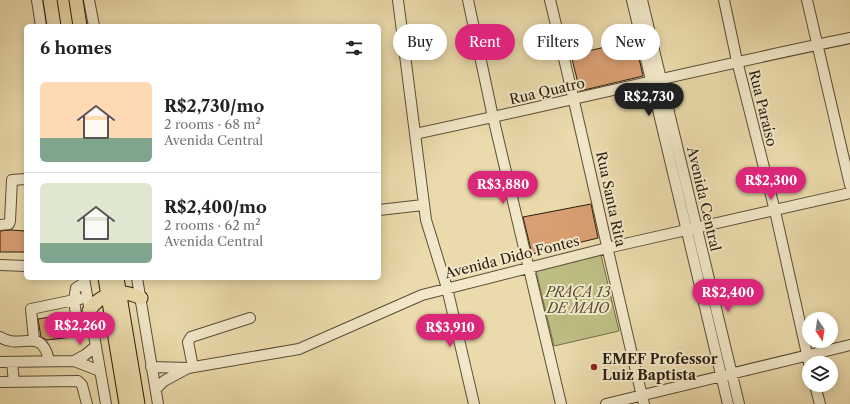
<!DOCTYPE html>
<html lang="en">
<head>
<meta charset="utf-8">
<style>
	:root { --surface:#fff; --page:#f2f2f2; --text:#222; --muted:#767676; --line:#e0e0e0; --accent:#db2777 }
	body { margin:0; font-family:"Libre Caslon Text",serif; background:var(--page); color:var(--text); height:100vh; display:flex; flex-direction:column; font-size:15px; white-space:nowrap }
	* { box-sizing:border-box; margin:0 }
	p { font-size:13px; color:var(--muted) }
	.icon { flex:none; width:22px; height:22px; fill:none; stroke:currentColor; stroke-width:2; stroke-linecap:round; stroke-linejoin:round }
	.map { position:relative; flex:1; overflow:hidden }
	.drawer { position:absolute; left:24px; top:24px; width:357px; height:256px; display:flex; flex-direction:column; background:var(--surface); border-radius:6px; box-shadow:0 2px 10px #0003 }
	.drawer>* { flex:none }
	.guide { position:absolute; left:393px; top:24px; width:380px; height:36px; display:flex; gap:8px }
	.needle { width:26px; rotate:167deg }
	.controls { position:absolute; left:802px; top:312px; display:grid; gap:8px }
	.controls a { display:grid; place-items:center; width:36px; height:36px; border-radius:50%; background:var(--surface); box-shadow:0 2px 10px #0003; font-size:20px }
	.price { position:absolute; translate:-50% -34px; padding:0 9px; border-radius:14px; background:var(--accent); color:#fff; font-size:13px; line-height:26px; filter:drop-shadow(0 1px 2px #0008) }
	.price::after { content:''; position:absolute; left:50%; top:24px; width:12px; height:9px; margin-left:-6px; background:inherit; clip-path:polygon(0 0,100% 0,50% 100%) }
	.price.selected { background:#222; color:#fff }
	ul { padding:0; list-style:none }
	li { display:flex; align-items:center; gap:12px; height:100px; padding:0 16px }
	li+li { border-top:1px solid var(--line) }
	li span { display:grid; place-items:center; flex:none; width:112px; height:80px; border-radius:6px; color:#555 }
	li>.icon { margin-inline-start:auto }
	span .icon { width:48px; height:48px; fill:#fffc; stroke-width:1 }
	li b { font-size:17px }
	h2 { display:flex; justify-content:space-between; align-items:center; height:48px; padding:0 16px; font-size:17px }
	.pill { padding:0 14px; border-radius:18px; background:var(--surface); box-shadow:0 2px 10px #0003; font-size:14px; line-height:36px }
	.pill.selected { background:var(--accent); color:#fff }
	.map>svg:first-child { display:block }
	.green { fill:#bebe84; stroke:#746e4a }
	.building { fill:#d99f73; stroke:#291d0f }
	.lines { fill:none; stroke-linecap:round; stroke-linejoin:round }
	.minor-casing { stroke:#5a4c36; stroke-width:12 }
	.major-casing { stroke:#291d0f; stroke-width:15 }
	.minor { stroke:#f2e8c9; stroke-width:10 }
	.major { stroke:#ebdbac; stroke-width:13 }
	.poi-dot { fill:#8f2418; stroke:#f2e8c9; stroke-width:1.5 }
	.labels { text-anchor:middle; stroke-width:4; stroke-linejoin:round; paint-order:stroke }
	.street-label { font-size:14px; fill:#291d0f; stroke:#f2e8c9 }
	.park-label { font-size:14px; font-style:italic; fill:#564d32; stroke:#f2e8c9 }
	.poi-label { font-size:14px; font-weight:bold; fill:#291d0f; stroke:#f2e8c9; text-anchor:start }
</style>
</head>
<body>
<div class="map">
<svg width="850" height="404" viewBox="0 0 850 404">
	<rect width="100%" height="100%" fill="#ebdbac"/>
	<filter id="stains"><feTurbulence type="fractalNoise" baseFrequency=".005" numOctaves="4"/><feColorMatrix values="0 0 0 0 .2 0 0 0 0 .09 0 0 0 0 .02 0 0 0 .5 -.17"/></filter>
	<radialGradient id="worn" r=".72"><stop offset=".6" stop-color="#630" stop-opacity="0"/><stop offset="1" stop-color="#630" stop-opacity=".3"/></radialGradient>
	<path class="green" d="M601,255L619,331L554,346L536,271Z"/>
	<path class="building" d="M635,40L643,76L580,91L571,55Z
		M591,204L598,238L532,254L523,217Z
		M10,230L26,231V252H0V231Z
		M69,314L73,337L47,340L41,337L38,319Z"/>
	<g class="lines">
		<g class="minor-casing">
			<path id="minor" d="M37,0L41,26
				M89,0L94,26
				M398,0L426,220L447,288L474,404
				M468,0L493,117L561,404
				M550,0C583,134 611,270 644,404
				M632,0L728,404
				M642,0L739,404
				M724,0L737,61L775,211L809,363
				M807,0L850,185
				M415,134C560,103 704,68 850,38
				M379,210L423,205
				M0,225L9,224L10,221L12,180L26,179
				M0,265L26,266
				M84,278L106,404
				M137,278L158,404
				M80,299L74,300C77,318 74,325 93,333
				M0,337C21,351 42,325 49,361
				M34,340L31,309L74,300L76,288L84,283
				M74,361L85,355L96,346
				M0,362L74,361L100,371
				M12,362L14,382
				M151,367L188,368L299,349L422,295L607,248L850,193
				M193,367L188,342L191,337L250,318
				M0,382L78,381L82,385L87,404
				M815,385L820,404
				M156,389L164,381L188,368
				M606,404L850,345"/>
		</g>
		<g class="major-casing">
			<path id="major" d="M50,0L54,26
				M76,0L80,26
				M105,278L126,404
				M117,278L138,404
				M89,311C101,292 122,289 141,298"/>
		</g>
		<use href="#minor" class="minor"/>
		<use href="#major" class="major"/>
	</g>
	<circle class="poi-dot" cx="594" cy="367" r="4"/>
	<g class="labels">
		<g class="street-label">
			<text transform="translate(547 91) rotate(-13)" y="5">Rua Quatro</text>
			<text transform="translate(763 108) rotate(76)" y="5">Rua Paraíso</text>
			<text transform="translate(611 199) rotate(78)" y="5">Rua Santa Rita</text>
			<text transform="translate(704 199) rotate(77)" y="5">Avenida Central</text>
			<text transform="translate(512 257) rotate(-14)" y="5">Avenida Dido Fontes</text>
		</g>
		<g class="park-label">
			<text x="578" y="297">PRAÇA 13<tspan x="578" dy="16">DE MAIO</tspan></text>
		</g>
		<g class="poi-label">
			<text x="602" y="364">EMEF Professor<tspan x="602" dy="16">Luiz Baptista</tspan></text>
		</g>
	</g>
	<rect width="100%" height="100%" filter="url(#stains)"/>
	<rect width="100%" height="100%" fill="url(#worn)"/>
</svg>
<div class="controls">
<a><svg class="needle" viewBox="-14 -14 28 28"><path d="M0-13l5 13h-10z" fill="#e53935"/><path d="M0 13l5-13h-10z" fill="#767676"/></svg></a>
<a><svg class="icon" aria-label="layers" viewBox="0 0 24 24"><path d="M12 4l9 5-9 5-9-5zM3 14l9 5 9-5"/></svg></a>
</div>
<b class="price selected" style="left:649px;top:117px">R$2,730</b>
<b class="price" style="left:771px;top:201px">R$2,300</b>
<b class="price" style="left:503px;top:205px">R$3,880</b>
<b class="price" style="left:728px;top:313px">R$2,400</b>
<b class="price" style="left:80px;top:346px">R$2,260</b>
<b class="price" style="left:450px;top:348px">R$3,910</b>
<div class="guide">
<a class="pill">Buy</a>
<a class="pill selected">Rent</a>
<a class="pill">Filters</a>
<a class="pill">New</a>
</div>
<section class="drawer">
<h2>6 homes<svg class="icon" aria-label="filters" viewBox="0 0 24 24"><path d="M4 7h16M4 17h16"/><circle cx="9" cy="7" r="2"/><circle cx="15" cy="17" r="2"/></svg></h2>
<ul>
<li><span style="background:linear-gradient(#ffd9b3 70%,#7fa58c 0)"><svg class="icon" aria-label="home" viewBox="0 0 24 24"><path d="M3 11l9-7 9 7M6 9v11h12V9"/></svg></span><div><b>R$2,730/mo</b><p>2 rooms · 68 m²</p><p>Avenida Central</p></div></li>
<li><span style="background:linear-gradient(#dfe7d0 75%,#7fa58c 0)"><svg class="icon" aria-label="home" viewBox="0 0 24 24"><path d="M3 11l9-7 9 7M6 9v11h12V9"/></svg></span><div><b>R$2,400/mo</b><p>2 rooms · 62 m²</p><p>Avenida Central</p></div></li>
</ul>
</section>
</div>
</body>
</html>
